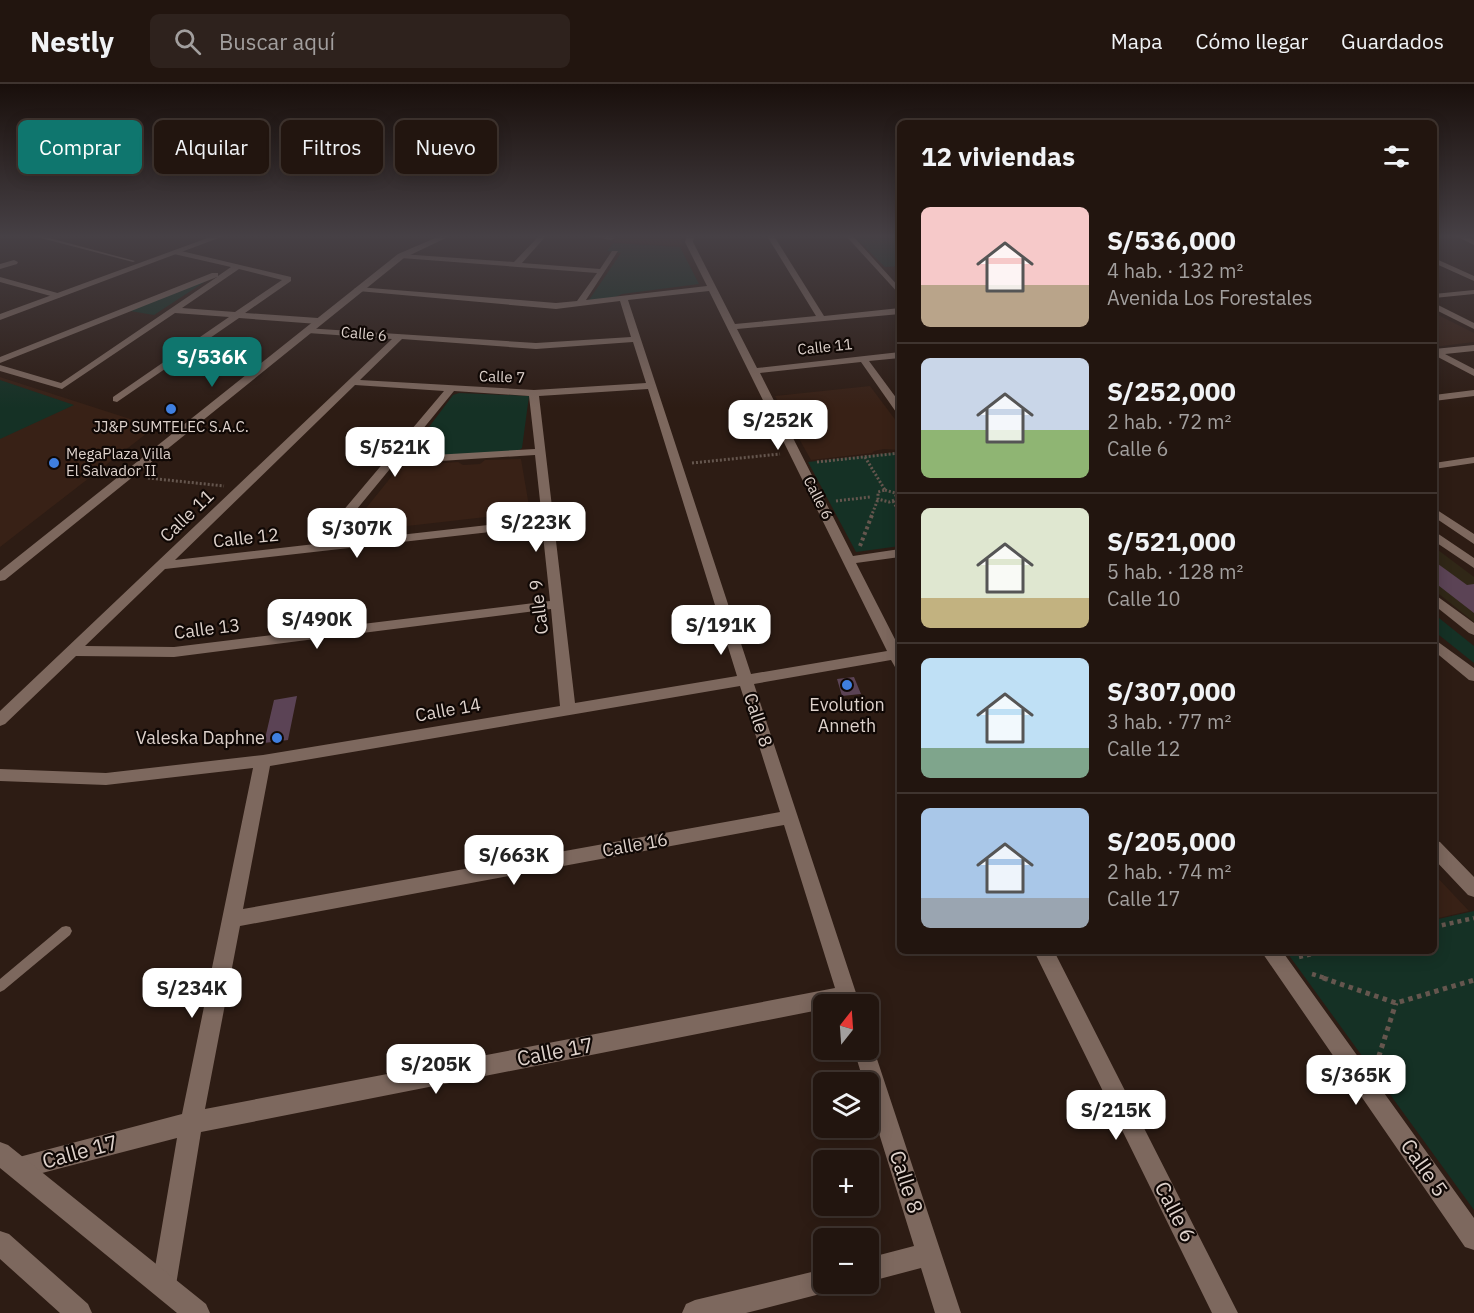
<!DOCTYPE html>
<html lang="es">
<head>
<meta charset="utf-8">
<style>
	:root { --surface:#22150f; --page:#2e221d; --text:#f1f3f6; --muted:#a29f9e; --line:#3f342f; --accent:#0f766e }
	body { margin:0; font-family:"IBM Plex Sans",sans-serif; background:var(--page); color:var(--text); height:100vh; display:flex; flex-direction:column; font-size:22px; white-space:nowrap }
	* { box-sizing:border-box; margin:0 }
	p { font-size:20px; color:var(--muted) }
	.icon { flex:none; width:33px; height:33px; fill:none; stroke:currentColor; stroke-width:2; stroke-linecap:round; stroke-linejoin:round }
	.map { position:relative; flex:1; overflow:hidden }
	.details { position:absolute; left:897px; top:36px; width:540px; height:834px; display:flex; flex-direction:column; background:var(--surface); border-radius:9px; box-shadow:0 3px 15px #0003,0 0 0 2px var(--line) }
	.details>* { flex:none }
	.guide { position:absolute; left:18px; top:36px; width:570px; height:54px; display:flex; gap:12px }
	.needle { width:39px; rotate:17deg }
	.buttons { position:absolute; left:813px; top:910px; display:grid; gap:12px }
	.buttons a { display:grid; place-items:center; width:66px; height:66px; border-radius:9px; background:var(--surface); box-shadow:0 3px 15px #0003,0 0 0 2px var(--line); font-size:30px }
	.price { position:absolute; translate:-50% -51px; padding:0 14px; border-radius:12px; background:#fff; color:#222; font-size:20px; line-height:39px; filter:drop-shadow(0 2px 3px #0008) }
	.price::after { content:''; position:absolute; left:50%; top:36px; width:18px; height:14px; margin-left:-9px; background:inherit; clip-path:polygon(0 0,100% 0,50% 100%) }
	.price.selected { background:var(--accent); color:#fff }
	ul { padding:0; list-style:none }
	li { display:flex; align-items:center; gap:18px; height:150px; padding:0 24px }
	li+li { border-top:2px solid var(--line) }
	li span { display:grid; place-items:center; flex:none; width:168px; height:120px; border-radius:9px; color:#555 }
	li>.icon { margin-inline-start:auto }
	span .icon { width:72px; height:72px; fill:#fffc; stroke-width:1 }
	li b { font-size:26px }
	h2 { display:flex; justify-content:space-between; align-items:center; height:72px; padding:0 24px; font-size:26px }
	.pill { padding:0 21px; border-radius:9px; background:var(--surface); box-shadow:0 3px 15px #0003,0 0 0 2px var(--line); font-size:21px; line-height:54px }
	.pill.selected { background:var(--accent); color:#fff }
	header { display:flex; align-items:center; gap:36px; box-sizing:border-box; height:84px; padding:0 30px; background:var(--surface); border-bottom:2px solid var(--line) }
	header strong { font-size:28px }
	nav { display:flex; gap:33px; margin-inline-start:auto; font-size:21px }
	.search { width:420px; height:54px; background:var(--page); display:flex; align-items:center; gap:15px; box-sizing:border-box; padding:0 21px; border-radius:9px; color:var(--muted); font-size:22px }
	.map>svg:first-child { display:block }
	.built { fill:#382116 }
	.medical { fill:#302717 }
	.green { fill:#153125 }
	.building { fill:#5b4355 }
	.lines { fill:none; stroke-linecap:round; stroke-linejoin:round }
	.path-far3 { stroke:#65564e; stroke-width:3; stroke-dasharray:2 2; stroke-linecap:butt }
	.path-far2 { stroke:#65564e; stroke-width:4; stroke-dasharray:3 3; stroke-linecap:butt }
	.path-far1 { stroke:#65564e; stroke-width:4.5; stroke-dasharray:4 4; stroke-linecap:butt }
	.path { stroke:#65564e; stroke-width:5; stroke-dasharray:4.5 4.5; stroke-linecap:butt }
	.lane { fill:#7d685e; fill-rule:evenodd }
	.street { fill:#7d685e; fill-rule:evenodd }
	.secondary { fill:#7d685e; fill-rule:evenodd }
	.shop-dot { fill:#3f7fe0; stroke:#100805; stroke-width:2 }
	.labels { text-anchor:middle; stroke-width:4.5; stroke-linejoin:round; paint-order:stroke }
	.far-street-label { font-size:15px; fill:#ded2cc; stroke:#100805 }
	.far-poi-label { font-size:15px; fill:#ded2cc; stroke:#100805 }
	.street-label { font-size:18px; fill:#ded2cc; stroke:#100805 }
	.poi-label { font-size:18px; fill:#ded2cc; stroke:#100805 }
	.near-street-label { font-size:21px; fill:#ded2cc; stroke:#100805 }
</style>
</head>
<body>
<header>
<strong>Nestly</strong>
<div class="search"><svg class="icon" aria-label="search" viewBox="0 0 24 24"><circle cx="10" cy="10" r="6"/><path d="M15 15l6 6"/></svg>Buscar aquí</div>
<nav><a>Mapa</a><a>Cómo llegar</a><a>Guardados</a></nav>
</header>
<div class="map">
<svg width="1474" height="1229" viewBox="0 0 1474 1229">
	<rect width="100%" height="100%" fill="#2d1c14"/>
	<path class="built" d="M617,152H680L682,162L613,158Z
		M1434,229L1474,249V258L1434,263Z
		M0,293L155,343L0,463Z
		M870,302L900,342V366L884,365L874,367L872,369L811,376L775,312Z
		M521,375L530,428L346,449L400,382L458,378L463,381L480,380L485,376Z
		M1434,790L1469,827L1434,835Z"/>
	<path class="medical" d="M1434,463L1474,493V538L1434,506Z"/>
	<path class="green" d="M854,152H900V182L885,183Z
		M613,159L680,163L699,200L622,210L611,215L589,216L621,169L607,167Z
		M209,195L154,231L130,227Z
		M0,296L74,321L0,355Z
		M459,309L529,312L522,364L518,367L411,373L408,371L453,311Z
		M900,368V462L856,468L808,378Z
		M1434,530L1474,562V579L1434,547Z
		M1474,827V1126L1288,870L1301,867H1434V836Z"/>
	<path class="building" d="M1434,477L1467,501L1474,500V529L1434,498Z
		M854,593L861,610L842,612L837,595Z
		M297,612L288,656L264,659L274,616Z"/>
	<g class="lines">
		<path class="path-far3" d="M865,373L885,406
			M817,378L900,369
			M692,379L780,370
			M148,394L224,402
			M885,406L895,409L897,415L889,418L878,415V408Z
			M836,417L870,413
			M893,417L900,429
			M871,433L878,415"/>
		<path class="path-far2" d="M860,462L872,431"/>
		<path class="path-far1" d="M1434,843L1474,834
			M1299,873L1325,867
			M1312,890L1328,895"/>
		<path class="path" d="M1323,894L1396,919L1474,896
			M1376,981L1396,919"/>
		<path class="lane" d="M33,152H42L135,177L133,178Z
			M66,842L70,843L72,847L70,851L4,906L0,908V895L62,843Z"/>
		<path class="street" d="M539,152H546L522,179L600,185L612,167H618L586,216L707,202L685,158L687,152H694L693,158L735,240L816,232L767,152H774L824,232L900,224V230L737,245L757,284L900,268V274L869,277L900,319V329L896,328L861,278L760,289L853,472L900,465V473L856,479L900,565V584L895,583L891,576L754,600L860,921H824V925L201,1048L176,1201L173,1210L164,1213L155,1210L152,1201L177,1054L19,1095L11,1092L8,1084L11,1076L19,1073L182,1030L253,684L106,701L0,697V685L106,689L263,671L560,622L551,525L174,573L76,572L5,640L0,642V627L392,255L308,249L305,248V244L536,259L631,253L620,217L556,225L358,207L354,205L358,203L556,219L577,217L597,189L401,174L397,172L401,170L514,178ZM709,207L887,567L751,590L628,216ZM402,255L536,265L633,258L646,299L534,306L360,296ZM355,301L444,307L315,460L175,476ZM648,305L737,592L575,619L539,312ZM454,307L529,312L535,365L400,373ZM535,371L542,435L329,459L394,380ZM542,442L550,517L174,563L85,562L165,485ZM740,602L780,728L243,825L270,682ZM784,741L835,904L205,1025L240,842Z
			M590,152H613L615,154L611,156Z
			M846,152H853L900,204V211Z
			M1456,152H1466L1474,156V161Z
			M177,166L291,193V197L245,229L318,234L322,237L318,240L239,234L117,318L113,317V313L229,233L175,229L62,305L0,287V281L61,299L217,193L0,279V273L212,189H218V192L231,183L174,170V166ZM239,185L282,196L235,228L182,224Z
			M1434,174L1474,192V197L1434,179Z
			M14,176L18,178L17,180L0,185V180Z
			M0,193L61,210L62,212L58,214L0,198Z
			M1474,206V210L1434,214V210Z
			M1474,261V267L1445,270L1474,285V292L1434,271V265Z
			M1474,306V312L1434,317V311Z
			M1434,424L1474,450V460L1434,433Z
			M1434,555L1474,584V597L1469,596L1434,567Z
			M1434,756L1440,758L1474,793V813L1468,811L1434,775Z
			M1034,867H1054L1238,1229H1212Z
			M1261,867H1282L1474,1134V1166L1465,1163Z
			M868,957L874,966L961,1229H935L921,1184L868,1198V1174L914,1162L868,1014V999H864L854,966H868Z
			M824,1185V1200H835L833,1206L824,1209L746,1229H682L686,1220L695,1216Z"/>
		<path class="secondary" d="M213,152H224L0,236V230Z
			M440,152H450L404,174L5,496L0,497V487L398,170Z
			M1434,219L1474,239V245L1434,225Z
			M1474,373V379L1434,385V379Z
			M1434,447L1474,474V484L1434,457Z
			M1434,510L1474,539V551L1469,549L1434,521Z
			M0,1058L8,1061L206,1220L210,1229H177L0,1084Z
			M0,1147L9,1150L88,1220L92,1229H60L0,1175Z"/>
	</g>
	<linearGradient id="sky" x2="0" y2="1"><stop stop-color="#190f0b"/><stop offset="0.47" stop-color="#464045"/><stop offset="1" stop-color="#464045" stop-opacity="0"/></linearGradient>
	<rect width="1474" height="324" fill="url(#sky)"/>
	<g class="shop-dot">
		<circle cx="171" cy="325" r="6"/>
		<circle cx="54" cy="379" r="6"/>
		<circle cx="847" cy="601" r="6"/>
		<circle cx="277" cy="654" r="6"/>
	</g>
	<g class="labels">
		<g class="far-street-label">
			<text transform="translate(364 250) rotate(5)" y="5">Calle 6</text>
			<text transform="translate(825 263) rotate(-6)" y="5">Calle 11</text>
			<text transform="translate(502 293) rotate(2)" y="5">Calle 7</text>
			<text transform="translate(818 414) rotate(63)" y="5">Calle 6</text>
		</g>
		<g class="far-poi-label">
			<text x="171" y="348">JJ&amp;P SUMTELEC S.A.C.</text>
			<text x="66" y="375" text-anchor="start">MegaPlaza Villa<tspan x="66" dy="17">El Salvador II</tspan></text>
		</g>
		<g class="street-label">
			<text transform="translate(187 432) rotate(-44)" y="6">Calle 11</text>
			<text transform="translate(246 454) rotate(-6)" y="6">Calle 12</text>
			<text transform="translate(539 523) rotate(-97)" y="6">Calle 9</text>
			<text transform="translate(207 545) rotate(-7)" y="6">Calle 13</text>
			<text transform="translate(448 626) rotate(-10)" y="6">Calle 14</text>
			<text transform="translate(758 636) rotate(72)" y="6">Calle 8</text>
			<text transform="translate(635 761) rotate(-10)" y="6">Calle 16</text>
		</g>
		<g class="poi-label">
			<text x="847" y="627">Evolution<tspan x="847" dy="21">Anneth</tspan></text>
			<text x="265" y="660" text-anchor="end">Valeska Daphne</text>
		</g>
		<g class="near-street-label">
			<text transform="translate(555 968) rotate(-11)" y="7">Calle 17</text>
			<text transform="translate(80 1068) rotate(-15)" y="7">Calle 17</text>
			<text transform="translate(1424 1084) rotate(55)" y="7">Calle 5</text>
			<text transform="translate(906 1098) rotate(72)" y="7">Calle 8</text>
			<text transform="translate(1175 1128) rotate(63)" y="7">Calle 6</text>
		</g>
	</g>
</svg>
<div class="buttons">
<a><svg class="needle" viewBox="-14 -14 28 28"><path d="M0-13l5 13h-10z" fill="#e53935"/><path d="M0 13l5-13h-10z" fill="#a29f9e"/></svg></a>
<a><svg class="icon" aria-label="layers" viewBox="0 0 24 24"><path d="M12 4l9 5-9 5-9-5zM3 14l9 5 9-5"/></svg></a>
<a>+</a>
<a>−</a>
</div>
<b class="price selected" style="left:212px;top:304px">S/536K</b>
<b class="price" style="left:778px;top:367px">S/252K</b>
<b class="price" style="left:395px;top:394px">S/521K</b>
<b class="price" style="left:536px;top:469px">S/223K</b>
<b class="price" style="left:357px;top:475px">S/307K</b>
<b class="price" style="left:317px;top:566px">S/490K</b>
<b class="price" style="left:721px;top:572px">S/191K</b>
<b class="price" style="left:514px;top:802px">S/663K</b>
<b class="price" style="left:192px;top:935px">S/234K</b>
<b class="price" style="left:436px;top:1011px">S/205K</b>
<b class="price" style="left:1356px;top:1022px">S/365K</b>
<b class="price" style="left:1116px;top:1057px">S/215K</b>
<div class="guide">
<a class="pill selected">Comprar</a>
<a class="pill">Alquilar</a>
<a class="pill">Filtros</a>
<a class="pill">Nuevo</a>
</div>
<section class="details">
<h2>12 viviendas<svg class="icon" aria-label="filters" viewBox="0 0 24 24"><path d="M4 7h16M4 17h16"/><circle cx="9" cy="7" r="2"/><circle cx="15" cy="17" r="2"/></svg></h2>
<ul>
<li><span style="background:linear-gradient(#f6c9c9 65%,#b9a48a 0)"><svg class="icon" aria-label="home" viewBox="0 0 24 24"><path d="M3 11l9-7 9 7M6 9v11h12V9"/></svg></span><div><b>S/536,000</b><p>4 hab. · 132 m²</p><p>Avenida Los Forestales</p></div></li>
<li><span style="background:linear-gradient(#c9d6e8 60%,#8fb573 0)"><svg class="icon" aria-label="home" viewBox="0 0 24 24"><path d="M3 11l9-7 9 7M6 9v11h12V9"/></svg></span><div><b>S/252,000</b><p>2 hab. · 72 m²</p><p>Calle 6</p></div></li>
<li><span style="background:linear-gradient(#dfe7d0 75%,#c2b280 0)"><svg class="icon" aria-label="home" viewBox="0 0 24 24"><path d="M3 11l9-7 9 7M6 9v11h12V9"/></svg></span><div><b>S/521,000</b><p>5 hab. · 128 m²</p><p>Calle 10</p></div></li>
<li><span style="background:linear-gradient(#bfe0f5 75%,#7fa58c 0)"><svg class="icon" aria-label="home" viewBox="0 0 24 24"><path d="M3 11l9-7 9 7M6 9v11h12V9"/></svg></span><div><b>S/307,000</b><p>3 hab. · 77 m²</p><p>Calle 12</p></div></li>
<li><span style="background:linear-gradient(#a9c7e8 75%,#9aa5b1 0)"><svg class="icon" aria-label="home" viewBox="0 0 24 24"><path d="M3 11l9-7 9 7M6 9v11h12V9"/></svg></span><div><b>S/205,000</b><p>2 hab. · 74 m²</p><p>Calle 17</p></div></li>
</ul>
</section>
</div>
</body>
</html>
